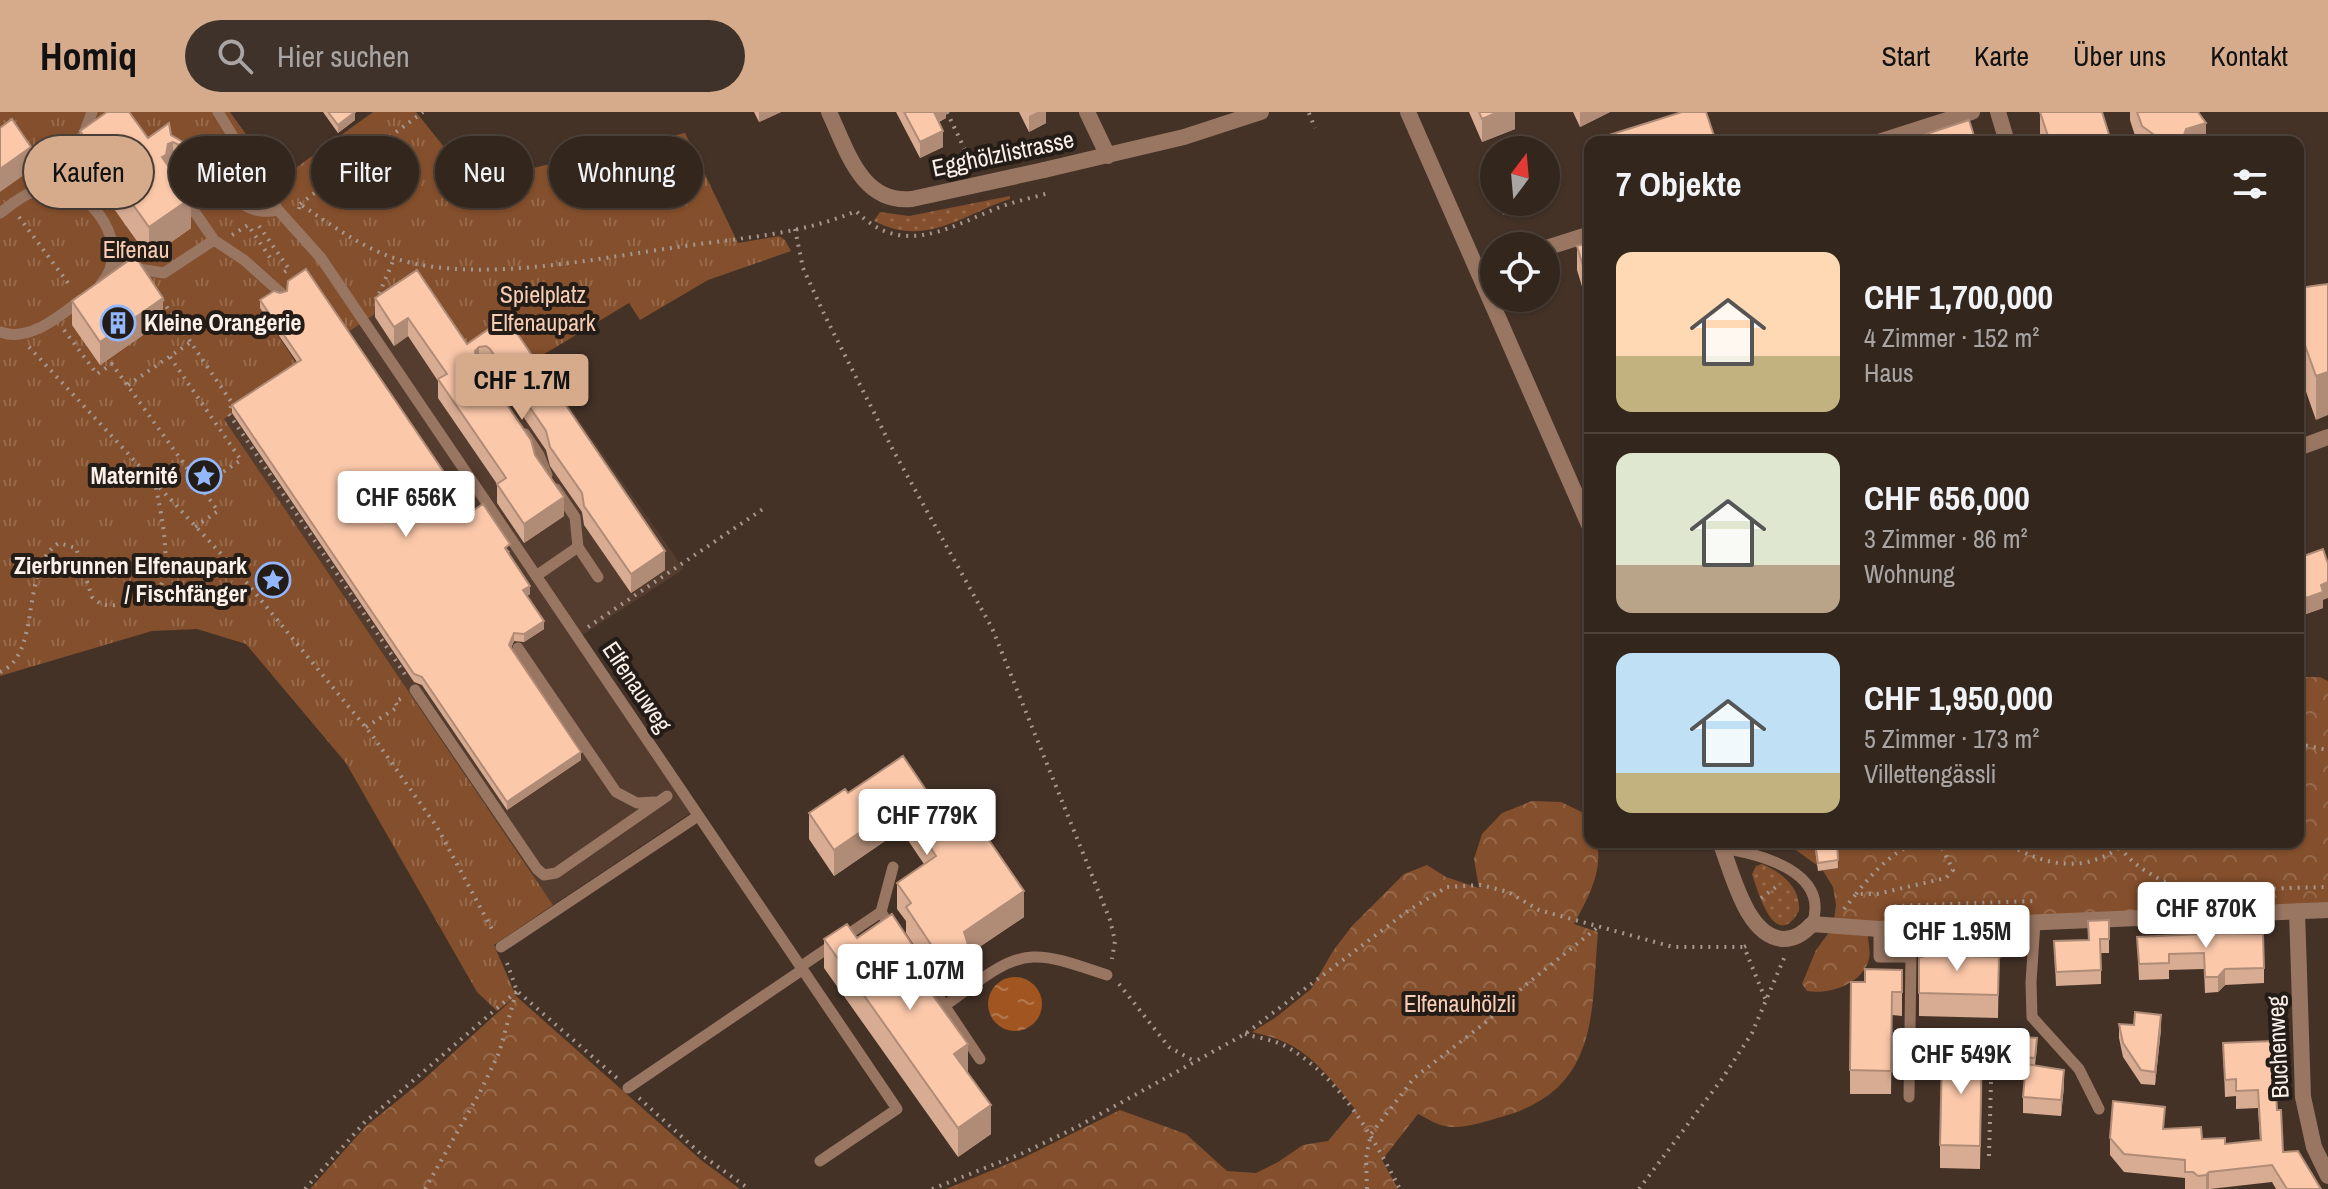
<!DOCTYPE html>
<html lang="de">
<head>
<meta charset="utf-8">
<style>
	:root { --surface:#33261d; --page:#3e322a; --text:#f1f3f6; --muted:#a9a5a4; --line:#4e433b; --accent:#d6ab8b }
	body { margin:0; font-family:"Archivo Narrow",sans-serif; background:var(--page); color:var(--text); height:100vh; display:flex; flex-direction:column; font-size:30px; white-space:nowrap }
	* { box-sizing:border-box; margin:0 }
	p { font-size:26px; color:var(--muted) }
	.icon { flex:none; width:44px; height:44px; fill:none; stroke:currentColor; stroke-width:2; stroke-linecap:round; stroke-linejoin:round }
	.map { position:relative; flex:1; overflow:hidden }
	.side { position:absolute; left:1584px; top:24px; width:720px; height:712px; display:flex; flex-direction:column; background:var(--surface); border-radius:16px; box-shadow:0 2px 6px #0004,0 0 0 2px var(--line) }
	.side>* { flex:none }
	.banner { position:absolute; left:24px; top:24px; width:760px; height:72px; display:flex; gap:16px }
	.needle { width:52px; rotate:16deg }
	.fabs { position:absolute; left:1480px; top:24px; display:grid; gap:16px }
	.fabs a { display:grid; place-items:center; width:80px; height:80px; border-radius:50%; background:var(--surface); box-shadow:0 2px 6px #0004,0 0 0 2px var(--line); font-size:40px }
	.price { position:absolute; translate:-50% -68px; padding:0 18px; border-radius:8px; background:#fff; color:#222; font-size:26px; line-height:52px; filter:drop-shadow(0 2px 4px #0008) }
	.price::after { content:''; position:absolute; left:50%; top:48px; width:24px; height:18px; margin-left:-12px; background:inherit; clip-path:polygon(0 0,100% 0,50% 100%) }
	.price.current { background:var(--accent); color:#111 }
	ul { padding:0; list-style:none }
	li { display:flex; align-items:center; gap:24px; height:200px; padding:0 32px }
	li+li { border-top:2px solid var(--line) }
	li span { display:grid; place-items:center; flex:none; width:224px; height:160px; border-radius:16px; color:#555 }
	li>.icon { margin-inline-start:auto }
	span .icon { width:96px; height:96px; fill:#fffc; stroke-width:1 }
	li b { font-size:34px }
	h2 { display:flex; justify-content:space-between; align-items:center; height:96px; padding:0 32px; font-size:34px }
	.tag { padding:0 28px; border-radius:36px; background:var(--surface); box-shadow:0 2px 6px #0004,0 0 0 2px var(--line); font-size:28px; line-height:72px }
	.tag.current { background:var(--accent); color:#111 }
	header { display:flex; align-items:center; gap:48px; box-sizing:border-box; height:112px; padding:0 40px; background:var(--accent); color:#111 }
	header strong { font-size:38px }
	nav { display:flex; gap:44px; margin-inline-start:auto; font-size:28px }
	.search { width:560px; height:72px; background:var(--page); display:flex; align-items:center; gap:20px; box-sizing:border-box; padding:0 28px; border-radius:44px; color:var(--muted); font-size:30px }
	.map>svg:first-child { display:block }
	.built { fill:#543c2f }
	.grass { fill:url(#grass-dots) }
	.forest { fill:url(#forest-crowns) }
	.park { fill:url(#park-tufts) }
	.water { fill:url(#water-ripples) }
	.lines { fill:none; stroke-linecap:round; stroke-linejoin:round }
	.path { stroke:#a5968e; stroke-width:4; stroke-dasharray:2 6; stroke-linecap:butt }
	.service { stroke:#997662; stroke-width:11 }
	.minor { stroke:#997662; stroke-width:16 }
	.tertiary { stroke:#997662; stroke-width:16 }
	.wall { fill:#d8ac92 }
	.shaded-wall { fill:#b08c77 }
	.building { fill:#fbc8aa; stroke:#b08c77; stroke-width:2 }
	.labels { text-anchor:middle; stroke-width:8; stroke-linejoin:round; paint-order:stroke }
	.street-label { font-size:24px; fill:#fcf0e9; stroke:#241c17 }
	.park-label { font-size:24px; fill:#f8cdb4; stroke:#241c17 }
	.poi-label { font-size:24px; font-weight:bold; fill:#fcf0e9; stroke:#241c17; text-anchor:end }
</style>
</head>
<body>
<header>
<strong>Homiq</strong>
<div class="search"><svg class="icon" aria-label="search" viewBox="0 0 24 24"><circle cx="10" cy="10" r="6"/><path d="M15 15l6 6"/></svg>Hier suchen</div>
<nav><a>Start</a><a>Karte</a><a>Über uns</a><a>Kontakt</a></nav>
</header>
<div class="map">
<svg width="2328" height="1077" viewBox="0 0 2328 1077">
	<defs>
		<pattern id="grass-dots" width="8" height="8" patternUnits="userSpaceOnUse" patternTransform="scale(2)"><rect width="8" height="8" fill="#844f2c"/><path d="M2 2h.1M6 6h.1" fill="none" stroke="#96694b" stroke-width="1.8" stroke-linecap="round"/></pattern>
		<pattern id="forest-crowns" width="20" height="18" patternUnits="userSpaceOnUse" patternTransform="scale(2)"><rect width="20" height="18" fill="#844f2c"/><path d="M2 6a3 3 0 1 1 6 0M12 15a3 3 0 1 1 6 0" fill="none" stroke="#96694b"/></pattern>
		<pattern id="park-tufts" width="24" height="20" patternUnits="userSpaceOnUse" patternTransform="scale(2)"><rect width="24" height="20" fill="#844f2c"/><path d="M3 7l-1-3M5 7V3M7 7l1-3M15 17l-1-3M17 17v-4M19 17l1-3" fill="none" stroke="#96694b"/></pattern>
		<pattern id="water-ripples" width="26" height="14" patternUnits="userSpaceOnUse" patternTransform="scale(2)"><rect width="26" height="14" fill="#a15621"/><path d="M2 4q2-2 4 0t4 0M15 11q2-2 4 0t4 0" fill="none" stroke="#b4774c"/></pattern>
	</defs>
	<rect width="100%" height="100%" fill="#443227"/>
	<path class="built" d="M306,165L418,173L507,219L536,247L684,457L581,524L698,696L553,793L224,307L310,249H296L260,196Z"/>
	<path class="grass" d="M1010,84V87C961,103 927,136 874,109L880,100L909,104Z
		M1762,752C1782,760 1801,776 1799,799C1775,841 1758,780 1752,762L1756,754Z"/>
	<path class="forest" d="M2302,565H2320L2328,569V794L2023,809L2022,830C1985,864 1974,855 1929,845L1921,831L1922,813L1867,815C1867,824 1871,838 1869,847C1863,872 1829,883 1807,879L1802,872L1816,838L1833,815L1836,793L1833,775L1822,757L1789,733H1772L1762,730H2298V569Z
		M1532,689L1561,690L1590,704V730H1597C1603,760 1588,786 1574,812L1598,820C1591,901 1600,978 1501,1005C1483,1010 1460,1019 1441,1013C1433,1011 1425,1005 1418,1002L1382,1048L1398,1077H946L1025,1045L1120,998L1186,1022L1227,1059L1256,1061L1278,1050L1303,1033L1328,1029L1355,997C1336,973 1313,942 1284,930C1274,925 1263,923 1252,920L1275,906L1311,877L1333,839L1352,814L1404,762L1427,753L1446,765L1479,776L1474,747L1482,722L1502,701Z
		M516,884L701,1048L740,1077H310L366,1014L422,969Z"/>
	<path class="park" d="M0,0H230L279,68L373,0H416L472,70L685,21L738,131L779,124L785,128L791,139L708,168L640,208L629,191L536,247L507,220L468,246L418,173L345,222L306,165L260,196L295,249H310L224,307L553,793L494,833L516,884L497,899L477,880L346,651L246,532L197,517L152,519L0,564Z"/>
	<path class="water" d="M988 892a27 27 0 1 1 54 0a27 27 0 1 1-54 0Z"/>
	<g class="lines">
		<path class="path" d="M947,0L972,53
			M1309,1L1315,16
			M300,92L423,0
			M299,97L300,92C336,116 370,142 412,151C490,169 600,146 678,135C737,126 801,123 856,99C901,145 946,117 995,97C1012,90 1031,86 1049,81
			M19,105L71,175
			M259,114L289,157L283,161
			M795,117L803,156L825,204L893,338L992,516L1110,808L1115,829L1112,847
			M232,123L248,113L273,150
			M162,188L232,291L229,302L408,567
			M376,189L394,147
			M64,218L97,262L112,252L218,399L195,415
			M29,235L237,459L372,623L437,715L494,821
			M170,245L241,348L201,375
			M128,273L191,230
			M164,462L192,457L237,459
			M588,515L763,397
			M0,560C43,542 19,455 59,431L76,436L92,485C102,496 113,494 127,491C134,490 145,490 151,486C177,469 161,401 156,376
			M366,615L398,595L395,590L402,586
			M2298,632L2328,638
			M2004,730C2047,755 2086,763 2127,730
			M2120,735C2135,757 2161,768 2185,780
			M1856,782C1872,761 1893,739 1918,730
			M2162,784L2216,778L2328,775
			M1761,786L1780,772
			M1844,797L1856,782H1877L1946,766L1953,758L1942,736L1941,730
			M1887,797L1894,794L2034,789
			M1746,834L1744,835L1767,891
			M507,851L517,879L618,967
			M1119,872L1169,935L1194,949
			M1245,922C1259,926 1275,928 1287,935C1341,966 1372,1024 1400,1077
			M639,986L703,1044L749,1077
			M1989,1044L1991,970
			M305,1077L364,1011L517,879
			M425,1077L480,980L499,941L516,881
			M932,1077L1023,1041L1077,1015L1245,922L1409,798L1447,775L1481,773L1508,780L1539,798L1673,835H1744
			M1367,1077L1366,1046L1371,1022L1414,966L1486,910L1522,876L1598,815
			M1639,1077L1722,967L1752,921L1785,844"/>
		<path class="service" d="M218,0L278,98L321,146L897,997L820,1049
			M178,49L194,40C222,62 234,108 278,98
			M48,76L84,22L92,0
			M0,101C15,90 31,76 51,76C95,76 133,137 101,172
			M214,128L244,148L281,181
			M113,153L164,161L214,128L183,83
			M0,220C29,231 59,204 81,188
			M525,322L539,343L547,363
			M556,377L575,405L578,435
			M536,464L578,435L598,465
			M518,536L616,680L637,691L654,690
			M415,578L537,757L544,763L556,761L667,684
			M1722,736C1760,742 1831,760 1812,812
			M881,800L893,755
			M2035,811L2031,870L2032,905L2079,957L2099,997
			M1879,817V845H1911L1909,985
			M501,835L698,704
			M916,851L980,947
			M800,855L881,800L892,817
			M944,894C970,877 1001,846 1033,845C1057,844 1084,856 1107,863
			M1910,937L1991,938V956
			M628,976L802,858"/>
		<path class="minor" d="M1087,0L1108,44
			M1408,0L1590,415
			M1998,0L2007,30
			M1878,30L1972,0
			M1044,58L1184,25L1261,0
			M1546,136L1590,122
			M1478,158L1494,153
			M2298,336L2328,325
			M1720,730C1732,759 1746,826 1784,827C1795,827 1804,821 1812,812L1879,817L2328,798
			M2297,799L2303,985L2314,1035L2328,1064"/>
		<path class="tertiary" d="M829,0C847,38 861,92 912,87L1044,58"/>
	</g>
	<path class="wall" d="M323,0H355V8L338,21Z
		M754,0H781L759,10Z
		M896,0H946V6L939,10L943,35L920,46Z
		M1019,0H1046V11L1029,20Z
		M1469,0H1515V17L1482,30Z
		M1573,0H1610L1580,15Z
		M2040,0L2111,30H2040Z
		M2130,0H2198L2206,30H2137L2130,8Z
		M80,19L148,26L171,23L183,30V61L179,63L173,61L191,116L149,146L80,49Z
		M1587,30H1590V55L1587,46Z
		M1500,90H1536V94L1503,103Z
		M1590,130V201L1577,158V134Z
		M2327,172L2316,308L2298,257V176Z
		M375,186L467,232L506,205L665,458L631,481L584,413L582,400L550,354L546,338L490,256L486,253L480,254L535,343L564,404L524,431L497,391V372L438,286V269L408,224L394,234L375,205Z
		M260,188L510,440L508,441L530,482L527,484L544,517L524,530L514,529L511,536L581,648L507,698L422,573L414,570L232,301V293L297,250L260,196Z
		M72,189L163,209L100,253L72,213Z
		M2298,446L2323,488V496L2306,502L2303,495L2298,496Z
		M903,644L960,728L1024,805L969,842V862L960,865L944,878L906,821V809L897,797V771L924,752L901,718L834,764L809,727V701L848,681Z
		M1814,730H1837L1838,756L1818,759Z
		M2109,808V841H2101V872L2056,874L2054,829L2088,828V809Z
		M2137,825L2264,856V871L2225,873L2218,880L2205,881L2204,857L2169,858V867L2139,868Z
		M857,826L923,849V870L968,961L991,1022L958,1045L824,856V827Z
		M1963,844L1999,845L1998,906L1919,904V845Z
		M1902,858V904L1892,903L1891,982H1850V958Z
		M2119,912L2161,917L2155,973L2141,972L2123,945L2119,926Z
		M2223,931L2277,998L2283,1040L2321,1077H2276L2272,1070L2210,1077H2185V1066L2124,1060L2110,1043V1026L2164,1017L2202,1027L2225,1032L2260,1028L2258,996L2236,997V984L2225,985Z
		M2037,934L2035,953L2064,974L2061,1004L2023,1001V985L2026,953L2015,952V944Z
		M1982,956L1980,1057L1940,1056V1033Z"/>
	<path class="shaded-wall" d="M355,0V8L338,21V13Z
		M759,0H781L759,10Z
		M932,0H946V6L932,13Z
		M1037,0H1046V11L1029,20V4Z
		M1498,0H1515V17L1482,30V7Z
		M1580,0H1610L1580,15Z
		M2206,11V30H2170L2186,17Z
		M943,19V35L920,46V30Z
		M173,30V61L162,45L168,32Z
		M183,30V61L179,63V33Z
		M31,35V58L0,80V57Z
		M191,86V116L149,146V115Z
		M1503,90H1536V94L1503,103Z
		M163,186V209L100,253V230Z
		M408,206V224L394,234V215Z
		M479,235V254L475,258V239Z
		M2328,260V303L2316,308V264Z
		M564,385V404L524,431V412Z
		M665,439V458L631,481V462Z
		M2328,470V486L2323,488V496L2306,502V486L2321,473Z
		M530,474V482L523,487V478Z
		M2303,479V495L2298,496V480Z
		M544,509V517L524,530V522Z
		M514,521V529L509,541V533Z
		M581,640V648L507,698V690Z
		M901,692V718L834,764V738Z
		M1024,779V805L969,842V862L960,865L944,878V852L964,820Z
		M2225,857V873L2218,880V865Z
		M2161,903V917L2155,973V960Z
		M968,932V961L954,942Z
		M2064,958V974L2061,1004V988Z
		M991,993V1022L958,1045V1016Z
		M2209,1060V1077H2206V1063Z"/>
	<path class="building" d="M107,0H129L148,26L169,11L171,23L183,30L179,33L173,30L168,32L166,43L162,45L191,86L149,115L80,19Z
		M328,0H355L338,13Z
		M904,0H934L943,19L920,30Z
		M1479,0H1498L1482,7Z
		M1682,0H1706L1716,30H1687V29L1684,30H1590V39L1587,30Z
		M2040,0H2102L2111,29L2050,30Z
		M2137,0H2198L2206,11L2186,17L2183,26L2170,30H2164L2142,14Z
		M12,7L31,35L0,57V16Z
		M1969,8L1976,30H1902Z
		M1590,130V178L1577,134Z
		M135,144L163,186L100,230L72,189Z
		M306,157L471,400L483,392L510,432L505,436L530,474L523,478L544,509L524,522L514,521L509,533L581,640L507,690L422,565L414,562L232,293L301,248L260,188L274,179L280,181L287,179L288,169Z
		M417,158L467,232L506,205L665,439L631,462L584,394L582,381L550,335L546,319L490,237L486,234L479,235L475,239L476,247L531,328L535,343L564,385L524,412L497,372L506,366L438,267L447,262L408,206L394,215L375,186Z
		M2327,172L2328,173V260L2316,264L2298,214V176Z
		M2323,437L2328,452V470L2321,473L2323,480L2306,486L2303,479L2298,480V446Z
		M903,644L960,728L980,715L1024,779L964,820L969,836L960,839L944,852L906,795L911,791L897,771L936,744L901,692L834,738L809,701L845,677L848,681Z
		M1815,730H1837L1838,748L1818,751Z
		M892,802L923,849H908L968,932L954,942L991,993L958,1016L824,827L847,812L857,826Z
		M2109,808V827H2100L2101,858L2056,860L2054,829L2089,828L2088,809Z
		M2223,821L2263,822L2264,856L2225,857L2218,865H2205L2204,841L2169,842V851L2139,852L2137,825Z
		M1922,836L1963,837V844L1999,845L1998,883L1919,881V845H1922Z
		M1865,857L1902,858V880H1892L1891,959L1850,958L1851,870H1865Z
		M2135,900L2161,903L2155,960L2141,958L2123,931L2119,912L2134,913Z
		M2017,924L2037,926L2035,946L2015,944Z
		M2273,929L2277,998H2281L2283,1040L2298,1039L2321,1077H2287L2272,1053L2209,1060L2206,1063L2198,1064L2193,1060H2185V1048L2124,1042L2110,1026L2113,989L2165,995L2163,1017L2201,1015L2202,1027L2225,1026V1032L2261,1028L2258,978L2236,979V967L2225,968L2223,931Z
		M1949,932L1982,933L1980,1034L1940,1033L1942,944H1949Z
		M2026,952L2064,958L2061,988L2023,985Z"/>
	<defs>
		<g id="building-ring" transform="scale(1.8)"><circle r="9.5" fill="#241c17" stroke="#92b7fd" stroke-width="1.5"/><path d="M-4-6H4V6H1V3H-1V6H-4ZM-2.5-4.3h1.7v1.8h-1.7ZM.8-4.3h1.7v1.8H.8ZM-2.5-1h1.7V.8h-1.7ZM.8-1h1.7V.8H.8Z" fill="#92b7fd"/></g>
		<g id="sight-ring" transform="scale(1.8)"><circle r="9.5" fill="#241c17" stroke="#92b7fd" stroke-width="1.5"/><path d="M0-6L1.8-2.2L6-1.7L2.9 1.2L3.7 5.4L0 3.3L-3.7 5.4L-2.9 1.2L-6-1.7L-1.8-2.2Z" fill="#92b7fd"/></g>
	</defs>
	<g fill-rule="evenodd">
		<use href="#building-ring" x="118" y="211"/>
		<use href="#sight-ring" x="204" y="364"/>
		<use href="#sight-ring" x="273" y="468"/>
	</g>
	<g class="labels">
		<g class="street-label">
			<text transform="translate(1003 42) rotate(-12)" y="8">Egghölzlistrasse</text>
			<text transform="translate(637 575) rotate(56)" y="8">Elfenauweg</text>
			<text transform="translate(2278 935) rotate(-93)" y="8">Buchenweg</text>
		</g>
		<g class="park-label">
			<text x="136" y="146">Elfenau</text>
			<text x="543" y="191">Spielplatz<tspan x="543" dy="28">Elfenaupark</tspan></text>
			<text x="1460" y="900">Elfenauhölzli</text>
		</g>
		<g class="poi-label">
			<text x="144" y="219" text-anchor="start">Kleine Orangerie</text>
			<text x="178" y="372">Maternité</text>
			<text x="247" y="462">Zierbrunnen Elfenaupark<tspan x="247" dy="28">/ Fischfänger</tspan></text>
		</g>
	</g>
</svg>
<div class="fabs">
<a><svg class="needle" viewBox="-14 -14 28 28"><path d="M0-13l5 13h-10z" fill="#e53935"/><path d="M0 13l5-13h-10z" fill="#a9a5a4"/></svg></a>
<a><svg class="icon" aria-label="locate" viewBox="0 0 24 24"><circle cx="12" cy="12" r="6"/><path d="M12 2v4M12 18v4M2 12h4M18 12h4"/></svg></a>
</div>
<b class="price current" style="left:522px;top:310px">CHF 1.7M</b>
<b class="price" style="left:406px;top:427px">CHF 656K</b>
<b class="price" style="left:927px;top:745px">CHF 779K</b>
<b class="price" style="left:2206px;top:838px">CHF 870K</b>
<b class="price" style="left:1957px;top:861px">CHF 1.95M</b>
<b class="price" style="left:910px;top:900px">CHF 1.07M</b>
<b class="price" style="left:1961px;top:984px">CHF 549K</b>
<div class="banner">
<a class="tag current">Kaufen</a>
<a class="tag">Mieten</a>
<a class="tag">Filter</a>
<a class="tag">Neu</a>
<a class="tag">Wohnung</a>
</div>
<section class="side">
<h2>7 Objekte<svg class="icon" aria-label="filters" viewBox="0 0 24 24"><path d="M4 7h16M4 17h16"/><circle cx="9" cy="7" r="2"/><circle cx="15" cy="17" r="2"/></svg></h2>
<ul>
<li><span style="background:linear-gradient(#ffd9b3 65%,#c2b280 0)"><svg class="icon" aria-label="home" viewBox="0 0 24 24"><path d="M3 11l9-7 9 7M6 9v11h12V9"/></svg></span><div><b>CHF 1,700,000</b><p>4 Zimmer · 152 m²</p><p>Haus</p></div></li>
<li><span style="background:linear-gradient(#dfe7d0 70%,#b9a48a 0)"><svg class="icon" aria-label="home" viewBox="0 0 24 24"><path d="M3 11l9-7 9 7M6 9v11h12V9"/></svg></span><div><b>CHF 656,000</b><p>3 Zimmer · 86 m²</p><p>Wohnung</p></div></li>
<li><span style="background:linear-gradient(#bfe0f5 75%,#c2b280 0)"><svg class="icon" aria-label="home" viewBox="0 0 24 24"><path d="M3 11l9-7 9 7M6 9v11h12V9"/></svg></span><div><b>CHF 1,950,000</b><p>5 Zimmer · 173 m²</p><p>Villettengässli</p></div></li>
</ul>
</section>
</div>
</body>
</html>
